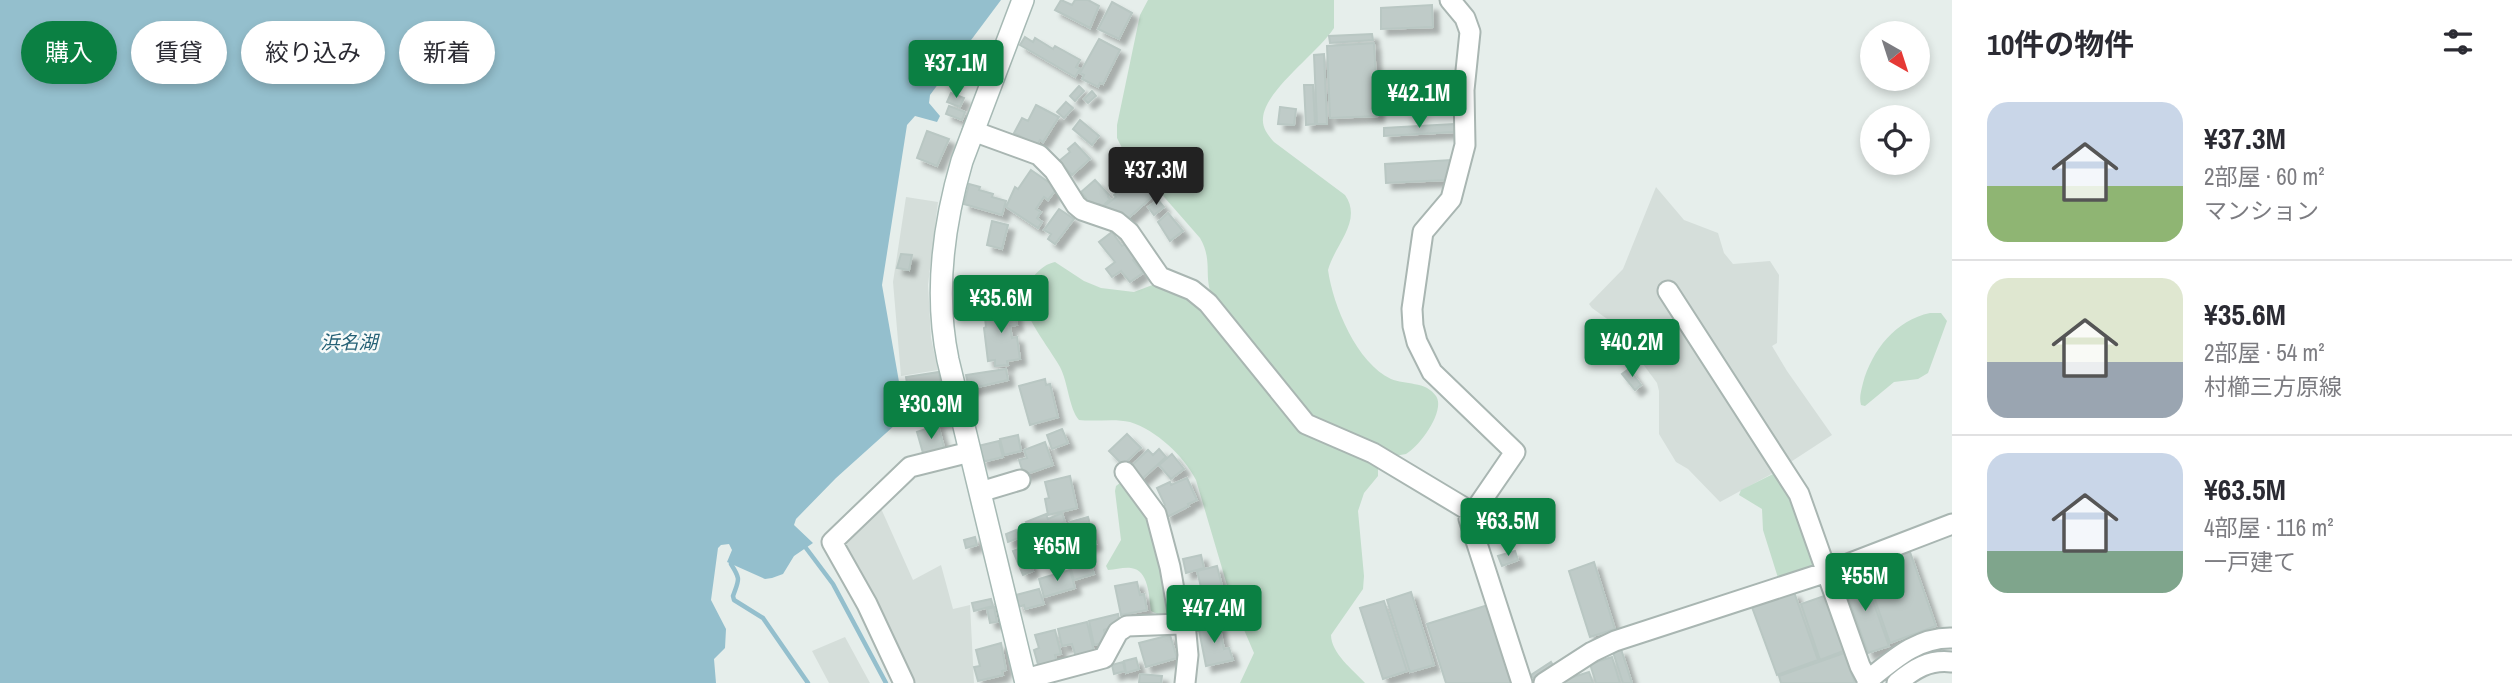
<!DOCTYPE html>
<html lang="ja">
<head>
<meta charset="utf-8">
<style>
	:root { --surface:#fff; --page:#f2f2f3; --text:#2b2b33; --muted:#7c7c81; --line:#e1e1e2; --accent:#0b8043 }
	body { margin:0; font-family:"Archivo Narrow","Noto Sans JP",sans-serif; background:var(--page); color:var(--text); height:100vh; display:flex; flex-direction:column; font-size:26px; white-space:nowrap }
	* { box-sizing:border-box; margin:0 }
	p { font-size:23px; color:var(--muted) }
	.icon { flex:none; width:38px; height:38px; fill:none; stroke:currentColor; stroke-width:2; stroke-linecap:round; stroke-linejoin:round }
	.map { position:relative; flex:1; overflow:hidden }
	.sheet { display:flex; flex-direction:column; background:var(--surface); width:560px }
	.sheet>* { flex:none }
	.guide { position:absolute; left:21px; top:21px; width:665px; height:63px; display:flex; gap:14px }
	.needle { width:46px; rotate:141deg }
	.fabs { position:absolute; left:1860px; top:21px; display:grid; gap:14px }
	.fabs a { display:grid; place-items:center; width:70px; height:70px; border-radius:50%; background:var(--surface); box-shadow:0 4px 10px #0003; font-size:35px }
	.price { position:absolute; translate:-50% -60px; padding:0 16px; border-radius:7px; background:var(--accent); color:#fff; font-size:23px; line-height:46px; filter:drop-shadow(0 2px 4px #0008) }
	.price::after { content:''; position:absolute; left:50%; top:42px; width:21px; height:16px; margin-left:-10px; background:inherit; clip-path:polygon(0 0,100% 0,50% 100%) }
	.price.selected { background:#222; color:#fff }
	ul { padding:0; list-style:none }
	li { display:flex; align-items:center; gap:21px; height:175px; padding:0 35px }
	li+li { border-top:2px solid var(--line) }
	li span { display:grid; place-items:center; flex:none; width:196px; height:140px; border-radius:21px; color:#555 }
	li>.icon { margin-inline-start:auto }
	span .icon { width:84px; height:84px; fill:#fffc; stroke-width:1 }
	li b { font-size:30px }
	h2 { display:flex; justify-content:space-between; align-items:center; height:84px; padding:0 35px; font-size:30px }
	.tag { padding:0 24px; border-radius:32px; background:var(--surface); box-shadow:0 4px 10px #0003; font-size:24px; line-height:63px }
	.tag.selected { background:var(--accent); color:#fff }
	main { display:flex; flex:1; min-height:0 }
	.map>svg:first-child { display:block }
	.built { fill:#d5deda }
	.green { fill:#c2ddcb }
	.water { fill:#94bfcd }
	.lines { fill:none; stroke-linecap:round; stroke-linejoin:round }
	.stream { stroke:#94bfcd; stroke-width:4.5 }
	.building { fill:#bfcbc8; stroke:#b9c7c3; stroke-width:2; filter:url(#shadow) }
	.minor-casing { stroke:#a9b6b2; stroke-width:23 }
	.secondary-casing { stroke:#a6b9b4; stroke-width:24 }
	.minor { stroke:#fff; stroke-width:19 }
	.secondary { stroke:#fff; stroke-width:21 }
	.labels { text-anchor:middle; stroke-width:5; stroke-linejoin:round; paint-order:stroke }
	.water-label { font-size:19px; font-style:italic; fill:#256176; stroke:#f7faf9 }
</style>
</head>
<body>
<main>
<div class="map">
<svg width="1952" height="683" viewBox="0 0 1952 683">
	<defs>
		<filter id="shadow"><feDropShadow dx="6" dy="6" stdDeviation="2" flood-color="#0004"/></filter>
	</defs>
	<rect width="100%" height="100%" fill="#e6eeeb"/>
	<path class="built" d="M1656,187L1684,220L1718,233L1724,253L1733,264L1770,261L1779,275L1777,343L1772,346L1787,371L1832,435L1777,471L1720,502L1688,469L1676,462L1659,434V391L1657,383L1640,360L1632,337L1592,308L1589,304L1623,269Z
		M906,197L938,202L928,285L931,338L938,370L901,376L893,282Z
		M879,504L913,580L941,565L953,609L970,605L974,683H909L841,540Z
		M845,637L870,683H829L812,651Z"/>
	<path class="green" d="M1148,0H1334V28C1317,54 1265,90 1263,118C1262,128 1268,135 1274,142L1345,195C1363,221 1335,244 1328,270C1333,306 1357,363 1391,379C1405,385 1426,381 1436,396C1446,411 1419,447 1406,454C1402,455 1399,455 1395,456L1315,423L1214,300C1202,278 1214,262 1200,238L1123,150L1117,138V125L1140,15Z
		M1055,262L1084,281L1101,288L1134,292L1155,284L1189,295L1296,422L1378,465V476L1364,493L1358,511L1364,576L1363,589L1331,635C1331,653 1353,670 1365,683H1240L1254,653L1232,602L1196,480C1184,456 1156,430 1130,422C1114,418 1096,422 1079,420C1069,409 1068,382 1060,367C1049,347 1022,315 1022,293C1030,280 1040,265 1055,262Z
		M1930,313H1941L1947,321L1928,373L1918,379L1894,382L1865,406L1861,405C1859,398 1861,391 1863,383C1872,350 1896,320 1930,313Z
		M1775,473L1789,489L1818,565L1779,581L1763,530L1762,509L1739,495L1741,490Z
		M1120,483H1125L1147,510L1171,613L1157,614L1151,611C1149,597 1149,570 1131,568C1123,567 1116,570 1108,570L1106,566L1121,540L1115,491L1116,486Z"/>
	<path class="water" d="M0,0H1001L930,95L929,103L940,116L937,122L915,116L907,125L882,285L905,416L836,478L796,519L794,525L813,543L794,556L783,574L772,578L765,579L727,562L732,550L729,544L721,545L718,548L711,600L726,629L725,648L714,659L716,683H0Z"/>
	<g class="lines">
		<path class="stream" d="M806,548L833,584L886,683
			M731,564C741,580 739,579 733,596L734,600L763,618L808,683"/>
	</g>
	<path class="building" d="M1061,0L1072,5L1075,0H1088L1099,6L1090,28L1055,10Z
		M1112,2L1132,13L1119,39L1098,29Z
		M1432,5L1433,27L1381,29V8Z
		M1372,34L1373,40L1330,43L1329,36Z
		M1025,37L1033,42L1035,38L1053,49L1055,46L1080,60L1076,67L1080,69L1075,77L1020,45Z
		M1099,39L1120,50L1103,84L1100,83L1098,87L1082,79L1084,75L1080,73Z
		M1374,43L1378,116L1330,118L1327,46Z
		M1324,54L1327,124H1317L1314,55Z
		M1304,85H1313L1315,124L1306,125Z
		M1079,86L1084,91L1075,101L1070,96Z
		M1092,91L1096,96L1088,103L1084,99Z
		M951,93L964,98L960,107L947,102Z
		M1066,102L1073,108L1064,118L1057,112Z
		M1036,105L1059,117L1043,142L1040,140L1037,145L1014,133L1022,118L1028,121Z
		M949,106L965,112L962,120L946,114Z
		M1280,107L1296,109L1294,125L1278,124Z
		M1080,120L1099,136L1092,145L1073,129Z
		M1454,124V132L1384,136V128Z
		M927,131L949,139L937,166L917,158Z
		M1075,143L1090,159L1072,175L1059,161L1070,152L1068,149Z
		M1451,160L1446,180L1386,183L1385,164Z
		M1031,170L1057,188L1048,200L1044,197L1036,209L1041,212L1037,218L1042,222L1038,228L1006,207L1015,187L1018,189Z
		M1137,178L1153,196L1125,221L1117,212L1115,214L1103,207L1116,197L1114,195L1123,187L1125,189Z
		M1095,180L1109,195L1108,197L1110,199L1102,207L1099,204L1095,207L1084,200L1086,198L1081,192Z
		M969,184L980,187L979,190L993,194L992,197L1006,201L1002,215L964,204Z
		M1158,200L1164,207L1154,215L1148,207Z
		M1059,209L1074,219L1055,244L1048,239L1051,234L1044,230Z
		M1168,213L1183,231L1170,241L1158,222Z
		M992,221L1008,225L1002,249L987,245Z
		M1112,232L1122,246L1128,242L1138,256L1133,260L1143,273L1130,282L1121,271L1112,277L1106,269L1115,262L1099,242Z
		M901,254L912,255L909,270L897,268Z
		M1014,305L1017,325L1010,326L1012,338L1017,337L1020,359L1007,361L1008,365L995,366V360L988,361L984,328L986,327L984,309Z
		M1006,369L1008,380L969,389L966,375Z
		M1629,369L1641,385L1635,390L1622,374Z
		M939,372L942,393L934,394V397L910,401L906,377Z
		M1045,379L1046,385L1050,384L1058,417L1030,425L1019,386Z
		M946,412L948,420L930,424L928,416Z
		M938,425L945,451L926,455L925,453H923L917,432Z
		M1062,429L1068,443L1052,449L1047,435Z
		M1127,434L1141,448L1123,465L1109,451Z
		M1018,435L1021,451L1004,455L1000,439Z
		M999,441L1003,457L982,462L978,446Z
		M1045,442L1053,465L1024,475L1019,460L1027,458L1024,450Z
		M1159,449L1166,457L1141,480L1129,468L1148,450L1153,455Z
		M1172,454L1184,469L1171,479L1159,465Z
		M1070,476L1077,508L1048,515L1045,499L1049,498L1045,482Z
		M1187,478L1197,500L1188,504L1189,506L1167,517L1163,507L1165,505L1157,488L1170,482L1171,485Z
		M1062,513L1065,522L1034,534L1026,522L1046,514L1048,519Z
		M1088,517L1096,544L1086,547L1094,574L1074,580L1065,550L1078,547L1070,522Z
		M1016,530L1019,538L1008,542L1006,534Z
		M975,537L977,545L966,548L964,540Z
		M1048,540L1049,548L1038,549L1036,542Z
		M1023,547L1033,571L1023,575L1013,551Z
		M1515,551L1518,560L1502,566L1498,556Z
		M1910,552L1936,626L1890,643L1864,568Z
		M1201,555L1204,568L1186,573L1183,559Z
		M1594,562L1615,629L1590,637L1569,571Z
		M1217,566L1223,590L1226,589L1231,607L1209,612L1206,599H1204L1197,571Z
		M1070,570L1075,588L1044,597L1039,579Z
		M1863,573L1889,646L1868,653L1842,580Z
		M1137,582L1140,595L1144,594L1147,610L1121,615L1115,586Z
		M1039,589L1044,604L1025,609L1024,605L1019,607L1016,595Z
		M1411,592L1434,665L1410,672L1387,600Z
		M1794,592L1818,660L1777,675L1752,607Z
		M1827,595L1846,650L1820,660L1801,604Z
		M991,599L993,606L974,611L972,603Z
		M1384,601L1407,671L1383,679L1360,608Z
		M1488,605L1512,683H1446L1427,624Z
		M994,607L997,622L990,623L987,609Z
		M1118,614L1120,624L1104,630L1106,642L1094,645L1089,621Z
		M1087,622L1095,656L1077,661L1072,644L1062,646L1058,629Z
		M1219,623L1224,649L1229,648L1233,660L1206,666L1198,625Z
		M1055,630L1061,654L1055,655L1057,663L1039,668L1034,650L1039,648L1035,635Z
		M1170,635L1177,658L1146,667L1139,643Z
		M1001,643L1006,670L1002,671L1003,675L978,681L974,667L980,666L976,650Z
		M1621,649L1632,683H1623L1613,652Z
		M1844,653L1855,683H1781L1779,676Z
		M1612,657L1620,683H1596L1590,664Z
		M1136,658L1139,669L1126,673L1124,661Z
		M1123,662L1125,671L1114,674L1112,665Z
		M1551,662L1554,667L1535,680L1531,675Z
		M1589,672L1593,683H1565L1564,680Z
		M1140,674L1162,676L1161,683H1139Z"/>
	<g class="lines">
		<g class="minor-casing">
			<path id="minor" d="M1450,0L1465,18L1470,32L1464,90L1465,145L1451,199L1423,232L1412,309L1413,326L1417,342L1432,372L1515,452L1469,519L1522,683
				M973,131L1039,155L1054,170L1076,205L1082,210L1117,222L1129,232L1160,277L1192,290L1208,303L1306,424L1373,453L1473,513
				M1668,291L1799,494L1860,666L1869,683
				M1125,472L1156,514L1170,567L1180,624
				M980,492L1020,480
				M1025,679L1104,658L1118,632L1127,626L1180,624L1228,613
				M1867,681C1893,660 1917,637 1952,638
				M904,683L867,604L832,542L910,467L970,452
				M1185,683L1188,655L1185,623
				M1544,683L1592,652L1615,641L1827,572L1952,524
				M1897,683C1914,669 1929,659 1952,662"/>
		</g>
		<g class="secondary-casing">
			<path id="secondary" d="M1023,0L962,161C943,226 934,293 948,360L1026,683"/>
		</g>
		<use href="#minor" class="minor"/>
		<use href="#secondary" class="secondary"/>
	</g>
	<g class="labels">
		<g class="water-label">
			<text x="349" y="349">浜名湖</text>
		</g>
	</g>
</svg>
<div class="fabs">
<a><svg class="needle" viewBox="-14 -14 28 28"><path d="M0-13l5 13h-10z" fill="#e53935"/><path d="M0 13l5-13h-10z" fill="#7c7c81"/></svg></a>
<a><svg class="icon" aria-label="locate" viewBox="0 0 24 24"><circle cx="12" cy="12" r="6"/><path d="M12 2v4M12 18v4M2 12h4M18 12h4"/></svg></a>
</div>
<b class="price" style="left:956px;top:100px">¥37.1M</b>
<b class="price" style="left:1419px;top:130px">¥42.1M</b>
<b class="price selected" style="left:1156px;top:207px">¥37.3M</b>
<b class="price" style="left:1001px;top:335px">¥35.6M</b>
<b class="price" style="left:1632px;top:379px">¥40.2M</b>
<b class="price" style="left:931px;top:441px">¥30.9M</b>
<b class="price" style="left:1508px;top:558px">¥63.5M</b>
<b class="price" style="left:1057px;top:583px">¥65M</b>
<b class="price" style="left:1865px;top:613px">¥55M</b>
<b class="price" style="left:1214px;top:645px">¥47.4M</b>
<div class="guide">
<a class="tag selected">購入</a>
<a class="tag">賃貸</a>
<a class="tag">絞り込み</a>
<a class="tag">新着</a>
</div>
</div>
<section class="sheet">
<h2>10件の物件<svg class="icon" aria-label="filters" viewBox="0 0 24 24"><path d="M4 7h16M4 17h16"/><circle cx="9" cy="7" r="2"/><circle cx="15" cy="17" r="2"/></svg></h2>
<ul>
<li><span style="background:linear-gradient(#c9d6e8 60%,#8fb573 0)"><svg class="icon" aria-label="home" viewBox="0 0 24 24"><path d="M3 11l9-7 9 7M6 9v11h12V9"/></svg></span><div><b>¥37.3M</b><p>2部屋 · 60 m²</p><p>マンション</p></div></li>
<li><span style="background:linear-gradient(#dfe7d0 60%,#9aa5b1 0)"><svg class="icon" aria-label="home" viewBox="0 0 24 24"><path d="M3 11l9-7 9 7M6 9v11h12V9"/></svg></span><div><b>¥35.6M</b><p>2部屋 · 54 m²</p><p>村櫛三方原線</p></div></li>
<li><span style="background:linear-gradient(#c9d6e8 70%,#7fa58c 0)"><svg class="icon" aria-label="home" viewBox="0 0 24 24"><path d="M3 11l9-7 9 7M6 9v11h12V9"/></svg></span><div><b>¥63.5M</b><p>4部屋 · 116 m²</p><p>一戸建て</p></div></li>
</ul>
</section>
</main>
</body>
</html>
